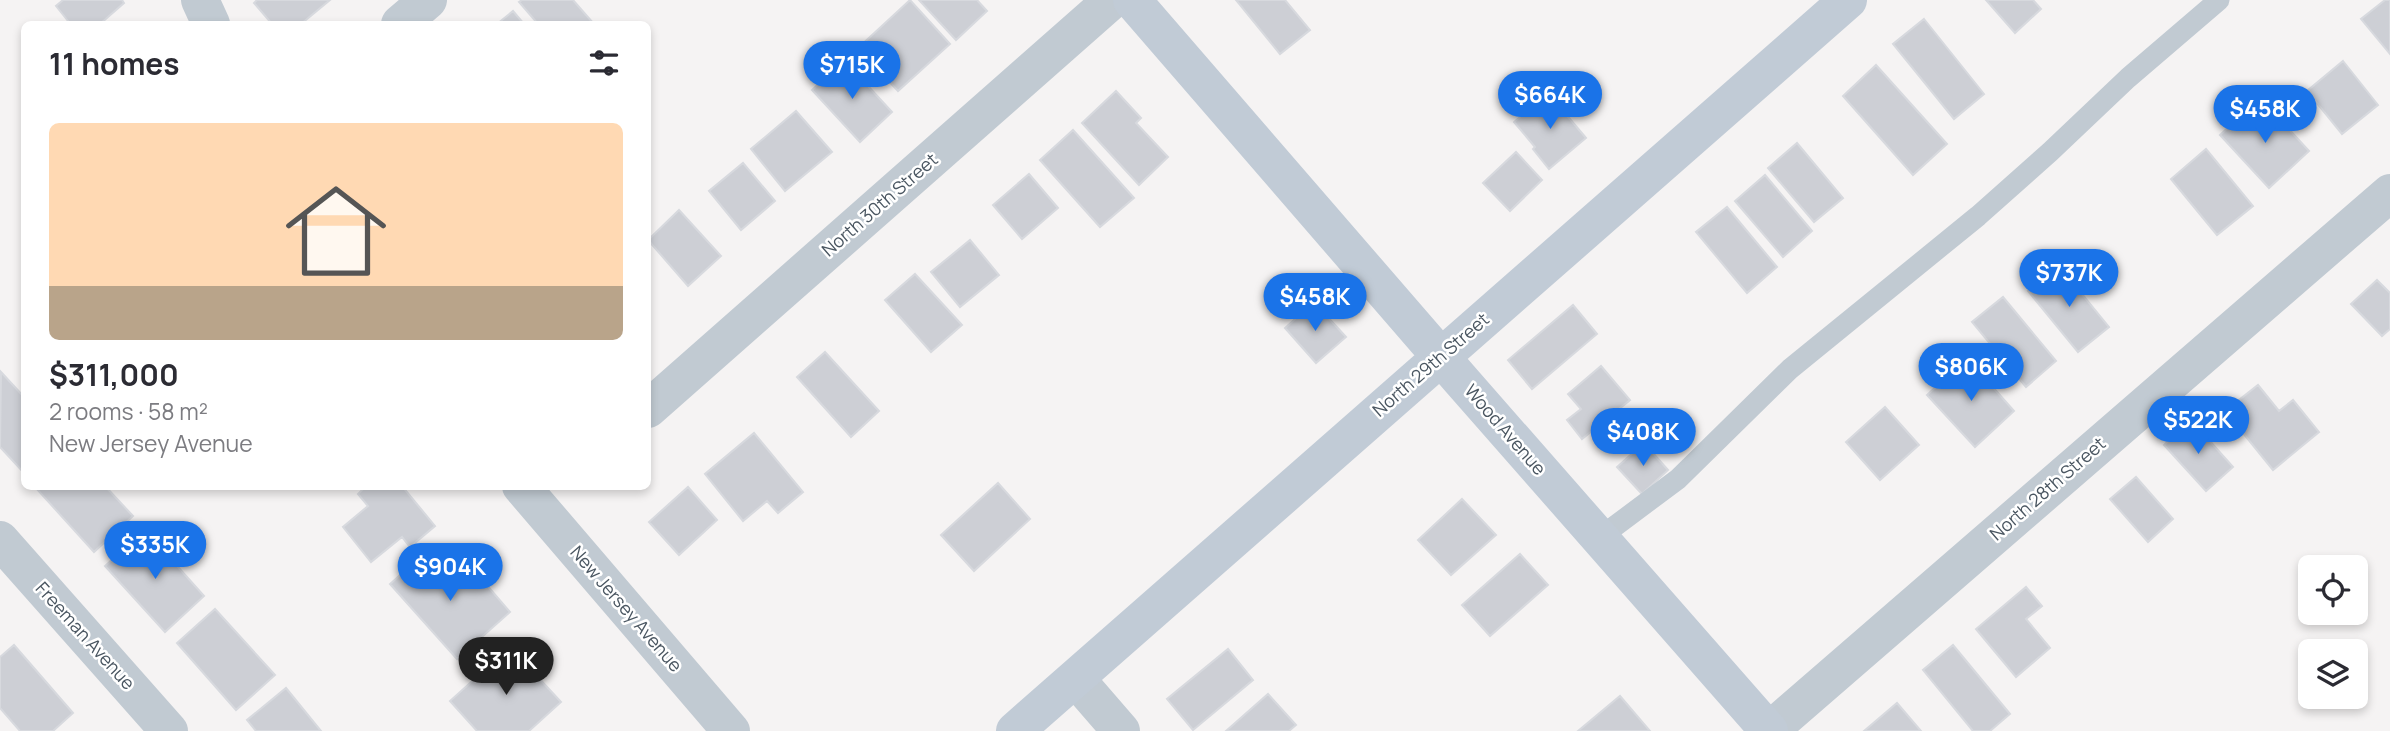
<!DOCTYPE html>
<html lang="en">
<head>
<meta charset="utf-8">
<style>
	:root { --surface:#fff; --page:#f7f7f7; --text:#2b2b33; --muted:#7c7c81; --line:#e1e1e2; --accent:#1a73e8 }
	body { margin:0; font-family:Manrope,sans-serif; background:var(--page); color:var(--text); height:100vh; display:flex; flex-direction:column; font-size:26px; white-space:nowrap }
	* { box-sizing:border-box; margin:0 }
	p { font-size:23px; color:var(--muted) }
	.icon { flex:none; width:38px; height:38px; fill:none; stroke:currentColor; stroke-width:2; stroke-linecap:round; stroke-linejoin:round }
	.map { position:relative; flex:1; overflow:hidden }
	.sheet { position:absolute; left:21px; top:21px; width:630px; height:469px; display:flex; flex-direction:column; background:var(--surface); border-radius:10px; box-shadow:0 4px 10px #0003 }
	.sheet>* { flex:none }
	.buttons { position:absolute; left:2298px; top:555px; display:grid; gap:14px }
	.buttons a { display:grid; place-items:center; width:70px; height:70px; border-radius:10px; background:var(--surface); box-shadow:0 4px 10px #0003; font-size:35px }
	.price { position:absolute; translate:-50% -60px; padding:0 16px; border-radius:24px; background:var(--accent); color:#fff; font-size:23px; line-height:46px; filter:drop-shadow(0 2px 4px #0008) }
	.price::after { content:''; position:absolute; left:50%; top:42px; width:21px; height:16px; margin-left:-10px; background:inherit; clip-path:polygon(0 0,100% 0,50% 100%) }
	.price.on { background:#222; color:#fff }
	ul { padding:0; list-style:none }
	li { display:grid; align-content:center; gap:14px; height:371px; padding:0 28px }
	li+li { border-top:2px solid var(--line) }
	li span { display:grid; place-items:center; height:217px; border-radius:10px; color:#555 }
	li>.icon { margin-inline-start:auto }
	span .icon { width:126px; height:126px; fill:#fffc; stroke-width:1 }
	li b { font-size:30px }
	h2 { display:flex; justify-content:space-between; align-items:center; height:84px; padding:0 28px; font-size:30px }
	.map>svg:first-child { display:block }
	.building { fill:#cdcfd5; stroke:#d7d9de; stroke-width:2 }
	.lines { fill:none; stroke-linecap:round; stroke-linejoin:round }
	.lane { stroke:#c1cad2; stroke-width:21 }
	.street { stroke:#c1cad2; stroke-width:38 }
	.secondary { stroke:#c1cbd6; stroke-width:38 }
	.labels { text-anchor:middle; stroke-width:5; stroke-linejoin:round; paint-order:stroke }
	.street-label { font-size:18px; fill:#4a5661; stroke:#fff }
</style>
</head>
<body>
<div class="map">
<svg width="2390" height="731" viewBox="0 0 2390 731">
	<rect width="100%" height="100%" fill="#f5f3f3"/>
	<path class="building" d="M63,0H122L124,3L100,24H64L68,21L56,6Z
		M257,0H330L301,24H272L254,3Z
		M522,0H573L594,24H538L519,2Z
		M910,0L950,44L898,91L858,48Z
		M919,0H977L987,11L956,40Z
		M1236,0H1285L1310,30L1280,54Z
		M1986,0H2033L2041,9L2015,33Z
		M2385,0H2390V54L2361,19Z
		M513,11L524,24H497Z
		M1924,19L1984,94L1954,119L1893,44Z
		M844,60L892,112L860,142L812,90Z
		M2343,61L2378,105L2342,134L2307,91Z
		M1876,65L1947,144L1913,175L1843,96Z
		M1116,91L1141,118L1136,123L1168,157L1139,185L1082,123Z
		M1548,93L1586,138L1549,169L1533,149L1535,147L1514,122Z
		M2252,105L2268,123L2276,115L2309,151L2269,188L2220,135Z
		M796,111L832,152L785,191L751,149Z
		M1073,130L1134,198L1100,227L1040,160Z
		M1797,143L1843,198L1814,222L1768,168Z
		M2206,149L2253,206L2217,235L2171,179Z
		M1516,152L1542,180L1510,211L1483,183Z
		M743,163L775,201L741,230L709,191Z
		M1029,174L1058,208L1022,239L993,205Z
		M1765,175L1812,231L1783,257L1735,201Z
		M1727,207L1777,267L1747,293L1696,232Z
		M679,210L721,256L688,286L648,240Z
		M970,240L999,275L960,307L931,272Z
		M2059,266L2109,327L2078,352L2028,291Z
		M915,274L962,325L931,352L885,300Z
		M2377,280L2390,293V329L2382,336L2351,304Z
		M2003,297L2056,361L2026,387L1972,322Z
		M1314,302L1346,337L1316,363L1285,328Z
		M1573,305L1597,334L1532,389L1508,360Z
		M825,352L879,411L851,437L797,377Z
		M1967,358L2014,411L1975,447L1927,395Z
		M1601,366L1630,400L1582,439L1567,420L1581,409L1568,394Z
		M1,372L24,397V473L0,447Z
		M2258,385L2279,411L2293,400L2319,432L2273,470L2225,411Z
		M1885,407L1919,445L1880,480L1846,442Z
		M2191,420L2233,467L2206,491L2164,445Z
		M754,433L803,492L778,513L767,501L743,521L705,474Z
		M1644,443L1668,470L1642,494L1617,467Z
		M2136,477L2173,519L2148,542L2110,499Z
		M998,483L1030,519L974,571L941,535Z
		M105,486L133,516L94,552L35,487Z
		M366,486H402L435,526L410,547L402,537L371,562L343,527L368,506L358,494Z
		M688,487L717,520L679,555L649,522Z
		M1462,499L1496,535L1451,575L1418,540Z
		M145,530L204,596L165,632L105,566Z
		M428,550L457,583L473,569L510,612L457,659L390,584Z
		M1520,554L1548,585L1490,636L1462,605Z
		M2026,587L2042,606L2026,619L2050,648L2016,677L1976,629Z
		M215,609L275,675L236,710L177,643Z
		M14,645L73,713L53,731H20L0,708V657Z
		M1953,645L2010,714L1990,731H1973L1923,670Z
		M510,647L561,702L529,731H477L450,701Z
		M1228,649L1253,680L1193,730L1167,699Z
		M286,688L321,731H256L247,720Z
		M1268,694L1296,725L1289,731H1226Z
		M1620,696L1650,731H1578Z
		M1897,703L1921,731H1864Z"/>
	<g class="lines">
		<path class="lane" d="M1599,538L1678,479L1790,369L1978,216L2050,152L2128,78L2219,0"/>
		<path class="street" d="M200,0L211,24
			M400,24L428,0
			M648,409L1112,0
			M521,486L731,731
			M0,540L169,731
			M1076,679L1121,731
			M1769,731L2390,193"/>
		<path class="secondary" d="M1132,0L1460,379L1769,731
			M1015,731L1848,0"/>
	</g>
	<g class="labels">
		<g class="street-label">
			<text transform="translate(880 205) rotate(-41)" y="6">North 30th Street</text>
			<text transform="translate(1431 365) rotate(-41)" y="6">North 29th Street</text>
			<text transform="translate(1505 430) rotate(49)" y="6">Wood Avenue</text>
			<text transform="translate(2048 489) rotate(-41)" y="6">North 28th Street</text>
			<text transform="translate(626 609) rotate(49)" y="6">New Jersey Avenue</text>
			<text transform="translate(85 636) rotate(48)" y="6">Freeman Avenue</text>
		</g>
	</g>
</svg>
<div class="buttons">
<a><svg class="icon" aria-label="locate" viewBox="0 0 24 24"><circle cx="12" cy="12" r="6"/><path d="M12 2v4M12 18v4M2 12h4M18 12h4"/></svg></a>
<a><svg class="icon" aria-label="layers" viewBox="0 0 24 24"><path d="M12 4l9 5-9 5-9-5zM3 14l9 5 9-5"/></svg></a>
</div>
<b class="price" style="left:852px;top:101px">$715K</b>
<b class="price" style="left:1550px;top:131px">$664K</b>
<b class="price" style="left:2265px;top:145px">$458K</b>
<b class="price" style="left:2069px;top:309px">$737K</b>
<b class="price" style="left:1315px;top:333px">$458K</b>
<b class="price" style="left:1971px;top:403px">$806K</b>
<b class="price" style="left:2198px;top:456px">$522K</b>
<b class="price" style="left:1643px;top:468px">$408K</b>
<b class="price" style="left:155px;top:581px">$335K</b>
<b class="price" style="left:450px;top:603px">$904K</b>
<b class="price on" style="left:506px;top:697px">$311K</b>
<section class="sheet">
<h2>11 homes<svg class="icon" aria-label="filters" viewBox="0 0 24 24"><path d="M4 7h16M4 17h16"/><circle cx="9" cy="7" r="2"/><circle cx="15" cy="17" r="2"/></svg></h2>
<ul>
<li><span style="background:linear-gradient(#ffd9b3 75%,#b9a48a 0)"><svg class="icon" aria-label="home" viewBox="0 0 24 24"><path d="M3 11l9-7 9 7M6 9v11h12V9"/></svg></span><div><b>$311,000</b><p>2 rooms · 58 m²</p><p>New Jersey Avenue</p></div></li>
</ul>
</section>
</div>
</body>
</html>
